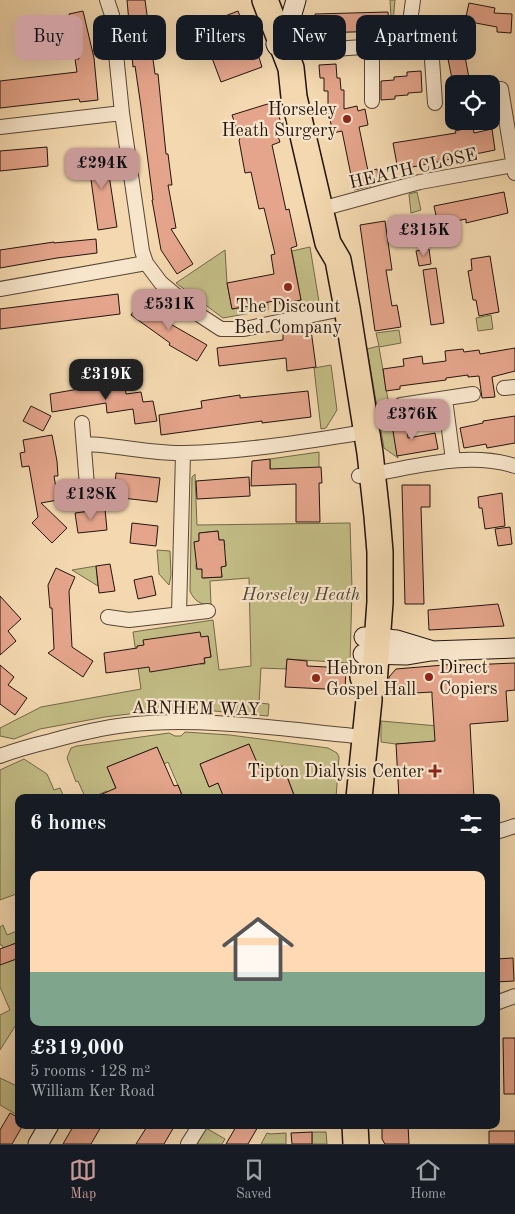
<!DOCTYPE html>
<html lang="en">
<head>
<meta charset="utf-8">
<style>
	:root { --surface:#171b24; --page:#242831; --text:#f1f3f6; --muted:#9ea1a6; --line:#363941; --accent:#c59692 }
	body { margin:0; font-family:"Old Standard TT",serif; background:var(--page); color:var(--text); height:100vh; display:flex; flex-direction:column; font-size:19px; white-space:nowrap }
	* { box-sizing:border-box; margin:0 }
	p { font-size:16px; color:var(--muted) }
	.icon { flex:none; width:28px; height:28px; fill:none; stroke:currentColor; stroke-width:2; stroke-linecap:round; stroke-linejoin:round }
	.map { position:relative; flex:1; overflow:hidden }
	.panel { position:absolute; left:15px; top:794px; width:485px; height:335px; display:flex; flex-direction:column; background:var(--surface); border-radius:10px; box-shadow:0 5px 20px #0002 }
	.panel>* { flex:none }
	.banner { position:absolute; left:15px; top:15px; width:485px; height:45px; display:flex; gap:10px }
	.fabs { position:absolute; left:445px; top:75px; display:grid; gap:10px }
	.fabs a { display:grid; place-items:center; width:55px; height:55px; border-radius:10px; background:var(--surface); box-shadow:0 5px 20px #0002; font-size:25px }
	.price { position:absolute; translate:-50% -42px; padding:0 11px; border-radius:10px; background:var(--accent); color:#111; font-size:16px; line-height:32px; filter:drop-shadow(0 1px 2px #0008) }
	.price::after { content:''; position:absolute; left:50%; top:30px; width:15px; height:11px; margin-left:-8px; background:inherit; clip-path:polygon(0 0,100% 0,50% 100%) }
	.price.on { background:#222; color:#fff }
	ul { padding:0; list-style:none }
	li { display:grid; align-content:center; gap:10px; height:265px; padding:0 15px }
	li+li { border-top:1px solid var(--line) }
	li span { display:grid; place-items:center; height:155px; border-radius:10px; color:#555 }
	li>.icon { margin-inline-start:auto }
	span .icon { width:90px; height:90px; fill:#fffc; stroke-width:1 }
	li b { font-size:21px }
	h2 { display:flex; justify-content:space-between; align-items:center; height:60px; padding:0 15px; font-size:21px }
	.pill { padding:0 18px; border-radius:10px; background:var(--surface); box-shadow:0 5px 20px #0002; font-size:18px; line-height:45px }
	.pill.on { background:var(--accent); color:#111 }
	.tabs { display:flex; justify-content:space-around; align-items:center; height:70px; border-top:1px solid var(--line); background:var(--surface); font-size:14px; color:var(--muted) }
	.tabs a { display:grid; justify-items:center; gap:2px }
	.tabs .on { color:var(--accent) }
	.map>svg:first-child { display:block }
	.green { fill:#c3bd86; stroke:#73694a; fill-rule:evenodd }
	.building { fill:#e5a58c; stroke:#23150f }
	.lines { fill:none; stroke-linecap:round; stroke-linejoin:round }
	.street-casing { stroke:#574637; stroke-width:16 }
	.secondary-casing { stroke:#23150f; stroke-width:21 }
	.highway-casing { stroke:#23150f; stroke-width:28 }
	.street { stroke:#f8e6cc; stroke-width:14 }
	.secondary { stroke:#f8e6cc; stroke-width:19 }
	.highway { stroke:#f4d9b0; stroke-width:25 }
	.poi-dot { fill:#8f2418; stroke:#f8e6cc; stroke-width:2 }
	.labels { text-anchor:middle; stroke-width:4.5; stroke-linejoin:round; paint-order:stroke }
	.poi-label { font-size:18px; fill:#23150f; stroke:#f8e6cc; text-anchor:end }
	.street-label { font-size:18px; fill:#23150f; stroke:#f8e6cc }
	.park-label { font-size:18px; font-style:italic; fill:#534733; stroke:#f8e6cc }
</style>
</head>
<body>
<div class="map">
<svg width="515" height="1144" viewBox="0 0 515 1144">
	<rect width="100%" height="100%" fill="#f4d9b0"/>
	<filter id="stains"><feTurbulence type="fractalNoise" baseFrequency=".004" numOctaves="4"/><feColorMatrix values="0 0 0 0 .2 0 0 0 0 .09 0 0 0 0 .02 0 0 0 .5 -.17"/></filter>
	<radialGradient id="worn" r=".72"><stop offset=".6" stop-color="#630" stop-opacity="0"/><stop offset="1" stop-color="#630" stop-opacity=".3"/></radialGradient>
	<path class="green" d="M390,0H395L393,22L400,23L398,29L392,36Z
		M417,192L421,210L411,213L409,194Z
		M310,247L319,302L282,307L280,304L301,300L292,251Z
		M225,250L227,283L232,309L268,302V310L223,318L176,283Z
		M491,315L493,329L478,331L476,318Z
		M399,330L401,343L379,347L398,458L384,448L367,349L379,346L376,333Z
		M331,365L337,410L326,428L321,429L314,368Z
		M319,452V468L271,485L270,459Z
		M195,474L197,525L350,523L352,589L350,663L287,659L286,669L261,668L259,703L269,704L268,716L214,711L145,712L105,717L40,729L14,739L0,736V728L41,707L141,689L133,632L213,620L219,670L251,666L249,578L210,581L211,605C201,605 194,601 190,591L192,477ZM218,531L219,540H224L225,546H220L221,561H226V566L221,567L222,577L203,578L202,569H196V564L201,563L194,542L199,541V533ZM208,636L211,657L204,658L205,664H200L199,659L192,660V665L187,666Z
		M157,550L170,551L171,575L169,585L159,574Z
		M96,566L98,586L72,570Z
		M381,721L438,726L471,739L396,744L381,742Z
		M185,732L230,735L328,748L337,753L339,757L336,798L295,797L283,766L261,775L249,744L200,764L209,787L218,783L224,797H183L168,762L164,764L157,747L107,767L116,789L110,797L107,791L93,797H85L78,781L76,782L67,758L71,748L77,746L169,733L175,736H181Z
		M24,759L47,774L54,790L60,788L64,797L19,798V893L0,900V770Z
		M3,925L7,935L19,930V942L11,945L6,954L2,945H0V927Z
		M16,959L19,964V1020L0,1050V1015L10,1010L0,987V961L2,964Z
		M0,1078L19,1087V1116L0,1105Z
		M206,1128L225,1139L222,1144H197Z
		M312,1132H326L327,1144H312Z
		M267,1133L270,1134L286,1133V1144H261Z"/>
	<path class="building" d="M127,0H145L155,74H158L166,154H168L172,185H168L176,228L171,229L193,264L177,274L161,250L152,200H153L141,107L135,66L133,67Z
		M469,3L495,8L494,13L512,14L511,33L497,32V27L465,21Z
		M83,11L94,58L98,100L80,102L79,99L0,108V81L77,72L75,59H79L69,14Z
		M238,11L253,50L255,49L257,51L262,67L221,82L209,50L194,56L189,30Z
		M388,12L389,31L315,33V14Z
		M464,51L469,78L465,79L466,84H453L447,54Z
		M336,64L337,78H340L341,90H344V109L357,106L358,111L365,109L368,125L359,127L368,171L377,169L379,181L371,183V186L354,190L342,131L333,133L328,111V91H324V78H320L319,65Z
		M421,71L422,92L408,93V95L395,96V99L381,100V81L394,80V77L407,76V72Z
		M274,102L282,126L275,128L280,142L272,145L286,210L289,209L297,246L291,248L301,300L280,304L279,300L232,309L227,283L274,274L271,255L275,254L264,208L259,209L251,172L245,173L239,140L240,139L232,115Z
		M473,127L474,133L492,129L495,150L398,170L393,143L456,133L455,131Z
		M47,147L48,166L0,171V151Z
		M105,149L117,227L98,230L87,151Z
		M504,192L508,213L466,223V219L438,225L434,206Z
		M385,221L392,270H386L392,306L397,305L401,327L375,331L360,225Z
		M96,239L97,253L57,258L0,268V250L54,242V243Z
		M429,249L431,264L419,266L416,251Z
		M490,256L499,312L479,316L476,300H473L468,271L472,270L471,259Z
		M436,268L444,323L431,325L423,270Z
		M118,294L120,314L0,329V309Z
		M141,300L169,319L167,322L207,345L197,361L169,345L170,343L131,315Z
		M311,330L316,367L287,371L286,358L219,366L217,348L283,340V334Z
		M515,348V371L492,377L495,397L482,398L479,376L468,377V375L446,378V380L400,386V389L386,391L383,369L404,366L403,359L422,356L423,364L446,361L445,351L463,349L464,352L479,350L480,354Z
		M124,379L126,394L141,392L143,402L153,401L157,421L135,424L133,409L107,413L106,403L52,412L50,394L113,383V381Z
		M308,391L311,417L262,423V421L161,435L159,415L202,408L201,401L240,395V398Z
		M31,406L51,416L43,431L23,421Z
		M515,416V443L487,448L486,444L464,448L460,428L483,423V421Z
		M406,423L408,438L435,433L438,449L397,456L392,425Z
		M52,435L57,461L58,476H54L58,500L41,503L67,528L52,543L32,523L38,517L29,466L22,467L20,453L25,452L23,440Z
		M270,459V469L321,467L322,483H319L320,522H296V484L251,486L252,461Z
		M116,473L160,478L157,502L114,497Z
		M249,477L250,496L197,499L196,481Z
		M402,485H430V507H421L424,604H405Z
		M502,493L505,526L485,529L482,508H479L478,497Z
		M105,509L107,530L78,533L75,513Z
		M132,523L158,526L156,546L130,543Z
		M510,527L512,544L498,546L495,529Z
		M218,531L219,540H224L226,566L221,567L222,577L202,578V569H197L194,542L199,541V533Z
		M110,564L115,591L99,593L96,566Z
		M56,568L75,577L69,591L72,647L93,661L83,677L48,653L54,649L52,608H50L48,585Z
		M152,576L156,595L138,599L134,580Z
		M0,596L21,619L8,631L16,641L0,655Z
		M498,604L504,626L429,630L428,610Z
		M200,632L201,637L208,636L211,657L204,658L205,663L150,672L149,667L106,673L104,653L137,648V646L144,645L143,640Z
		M287,659L307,661V666L346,668L345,690L285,687Z
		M468,663V665L515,663V690L506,691L508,721L470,724L474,798H399L396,744L435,741L432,696V692L398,694V696L385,694L388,685L389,677L396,669Z
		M0,665L14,677L8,685L27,698L15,715L0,704Z
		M249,744L262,774L283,766L295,798H224L218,783L209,787L200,764Z
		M157,747L174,786L178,785L183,798H93L116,788L107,767Z
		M19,942V958L0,965V949Z
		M513,958L514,981L496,982V959Z
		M503,1038H515V1094H504Z
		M10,1113L19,1118V1125H23L12,1144H0V1130Z
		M74,1125H102L91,1144H63Z
		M148,1125H175L164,1144H136Z
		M237,1125H259L248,1144H226Z
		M382,1125H408L409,1144H385L382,1139Z
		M489,1131H515V1144H489Z
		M312,1132V1144H292L291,1133Z"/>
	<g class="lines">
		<g class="street-casing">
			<path id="street" d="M107,0L112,15L122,113L142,251L146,263
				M407,44L413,0
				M372,47V101
				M319,50L407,44L431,45L435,103
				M501,89L515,173
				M0,127L122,113
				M321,209L420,182L513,165
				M0,289L146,263L161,283L201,316L221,329H244L347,308
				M504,388L515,387
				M445,399L453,460
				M401,405L473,394
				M82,423L87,486
				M85,444C118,445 151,454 184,453C245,452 306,441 366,432
				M359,476C410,469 465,450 515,466
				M179,614L183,453
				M108,617L129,620L208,611
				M0,756C16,750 34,745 51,741C76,734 100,728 126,725C202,716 289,730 366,737
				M496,832L515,826
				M496,1003L515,996
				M188,1144L200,1125"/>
		</g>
		<g class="secondary-casing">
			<path id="secondary" d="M277,46L276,44L280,37L287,31L296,0
				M364,637L397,640L430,650
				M363,654L407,655L431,651L515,648
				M38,1144L49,1125"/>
		</g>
		<g class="highway-casing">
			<path id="highway" d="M265,0L291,68L294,97L328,243L338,260L347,308L370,453L377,516L380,552V602L374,684L369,693
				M359,798L369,700V693L363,677
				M355,1125L356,1144"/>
		</g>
		<use href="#street" class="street"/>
		<use href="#secondary" class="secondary"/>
		<use href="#highway" class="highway"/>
	</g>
	<g class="poi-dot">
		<circle cx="347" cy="119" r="5"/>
		<circle cx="288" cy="287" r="5"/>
		<circle cx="429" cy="677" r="5"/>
		<circle cx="316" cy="678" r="5"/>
		<path d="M432.5 763.5h5v5h5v5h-5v5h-5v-5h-5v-5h5z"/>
	</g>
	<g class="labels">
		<g class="poi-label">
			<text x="337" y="115">Horseley<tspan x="337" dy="21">Heath Surgery</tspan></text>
			<text x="288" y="312" text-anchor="middle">The Discount<tspan x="288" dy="21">Bed Company</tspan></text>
			<text x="439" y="673" text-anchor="start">Direct<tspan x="439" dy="21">Copiers</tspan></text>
			<text x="326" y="674" text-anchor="start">Hebron<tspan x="326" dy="21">Gospel Hall</tspan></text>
			<text x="424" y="777">Tipton Dialysis Center</text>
		</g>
		<g class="street-label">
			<text transform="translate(413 168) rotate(-13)" y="6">HEATH CLOSE</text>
			<text transform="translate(196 708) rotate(1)" y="6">ARNHEM WAY</text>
		</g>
		<g class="park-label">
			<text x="301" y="600">Horseley Heath</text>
		</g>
	</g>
	<rect width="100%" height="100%" filter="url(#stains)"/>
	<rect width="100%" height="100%" fill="url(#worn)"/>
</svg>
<div class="fabs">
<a><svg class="icon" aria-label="locate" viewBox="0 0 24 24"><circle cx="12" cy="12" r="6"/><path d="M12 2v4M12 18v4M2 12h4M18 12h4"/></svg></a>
</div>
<b class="price" style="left:102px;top:190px">£294K</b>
<b class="price" style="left:424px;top:257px">£315K</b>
<b class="price" style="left:169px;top:331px">£531K</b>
<b class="price on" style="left:106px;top:401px">£319K</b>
<b class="price" style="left:412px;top:441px">£376K</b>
<b class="price" style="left:91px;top:521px">£128K</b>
<div class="banner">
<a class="pill on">Buy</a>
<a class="pill">Rent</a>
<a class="pill">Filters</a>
<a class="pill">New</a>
<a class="pill">Apartment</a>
</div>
<section class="panel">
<h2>6 homes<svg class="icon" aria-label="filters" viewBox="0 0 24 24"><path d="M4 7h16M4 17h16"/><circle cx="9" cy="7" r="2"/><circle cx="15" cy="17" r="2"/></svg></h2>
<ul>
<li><span style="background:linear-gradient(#ffd9b3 65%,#7fa58c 0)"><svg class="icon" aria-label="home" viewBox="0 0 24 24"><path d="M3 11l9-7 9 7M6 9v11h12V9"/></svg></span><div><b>£319,000</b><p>5 rooms · 128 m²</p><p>William Ker Road</p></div></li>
</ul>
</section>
</div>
<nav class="tabs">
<a class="on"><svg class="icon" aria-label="map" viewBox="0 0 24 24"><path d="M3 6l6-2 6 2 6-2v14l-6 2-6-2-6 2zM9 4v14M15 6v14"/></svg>Map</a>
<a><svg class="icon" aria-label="saved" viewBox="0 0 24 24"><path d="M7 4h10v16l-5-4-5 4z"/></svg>Saved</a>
<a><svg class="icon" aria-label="home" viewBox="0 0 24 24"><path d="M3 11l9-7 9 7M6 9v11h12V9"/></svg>Home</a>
</nav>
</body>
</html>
